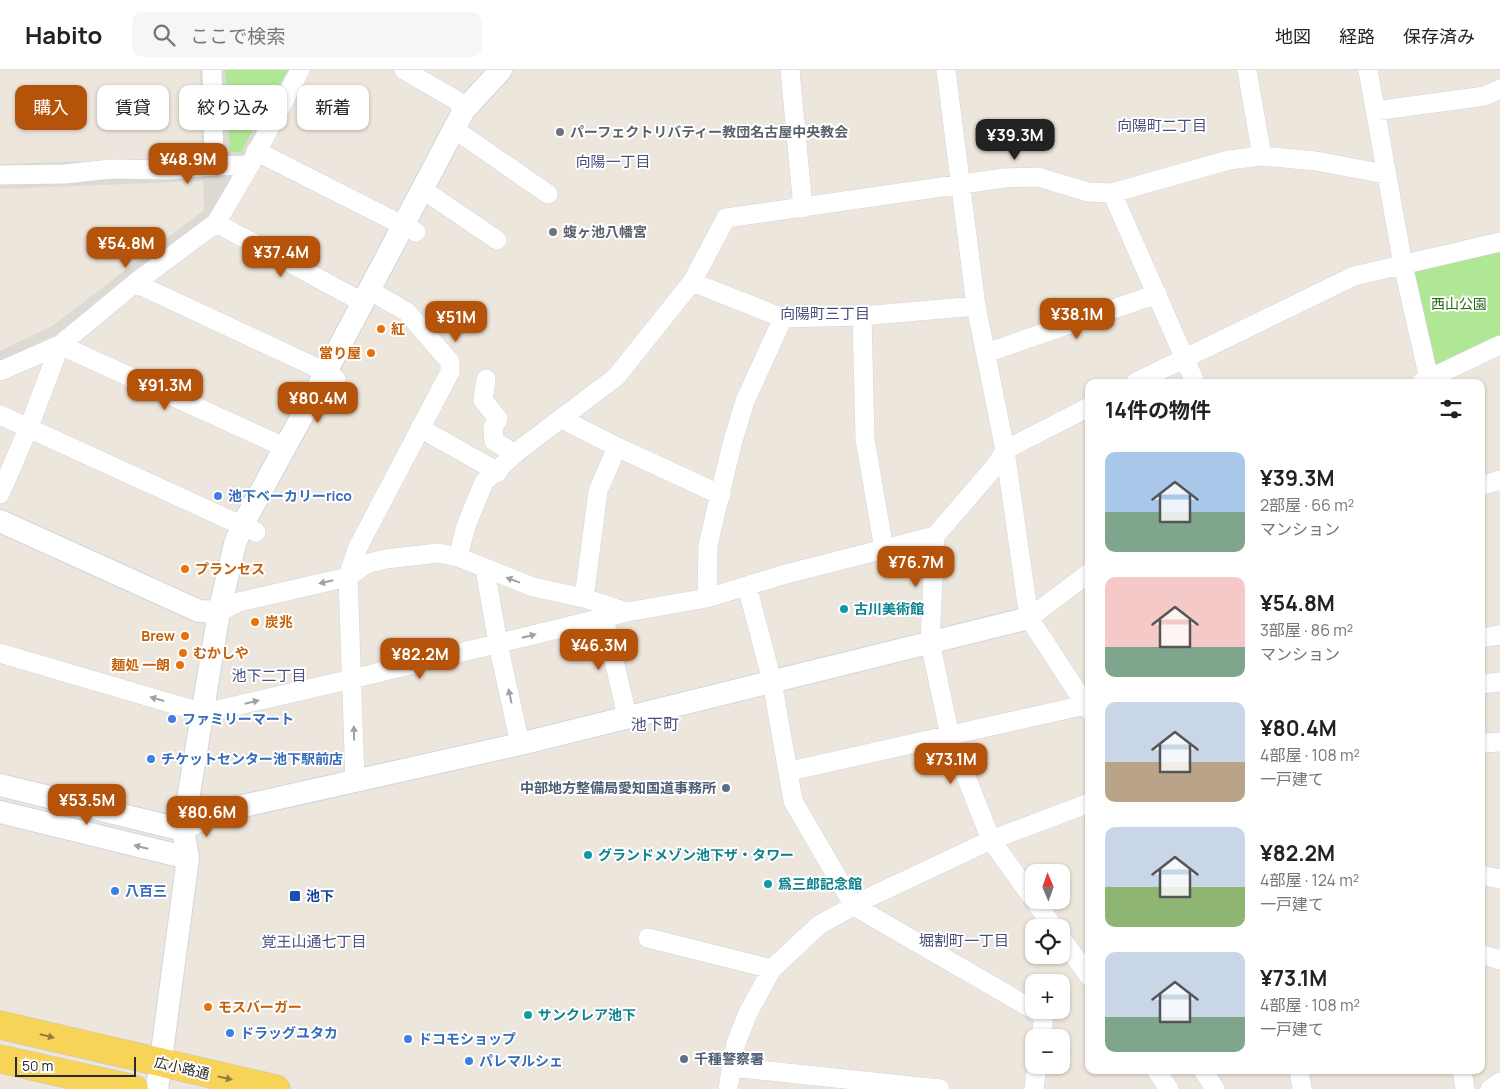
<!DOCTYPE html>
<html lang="ja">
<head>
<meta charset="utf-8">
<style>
	:root { --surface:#fff; --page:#f6f6f6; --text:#222; --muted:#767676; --line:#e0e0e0; --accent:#b45309 }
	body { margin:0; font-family:Manrope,"Noto Sans JP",sans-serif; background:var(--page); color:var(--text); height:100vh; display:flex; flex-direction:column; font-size:19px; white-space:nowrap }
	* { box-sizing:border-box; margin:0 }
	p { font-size:16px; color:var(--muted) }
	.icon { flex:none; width:28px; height:28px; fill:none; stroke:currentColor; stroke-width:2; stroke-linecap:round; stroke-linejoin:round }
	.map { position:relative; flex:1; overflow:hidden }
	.sheet { position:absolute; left:1085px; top:309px; width:400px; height:695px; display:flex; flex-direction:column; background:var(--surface); border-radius:10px; box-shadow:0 1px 4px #0004 }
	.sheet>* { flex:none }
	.hud { position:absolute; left:15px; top:15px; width:475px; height:45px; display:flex; gap:10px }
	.needle { width:32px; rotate:358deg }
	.buttons { position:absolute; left:1025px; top:794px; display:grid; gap:10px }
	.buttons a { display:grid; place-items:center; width:45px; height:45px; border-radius:10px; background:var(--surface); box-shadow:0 1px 4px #0004; font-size:25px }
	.scale { position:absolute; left:15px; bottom:12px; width:121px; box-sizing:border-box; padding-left:5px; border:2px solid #2b2b2b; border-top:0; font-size:14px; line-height:18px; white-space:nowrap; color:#2b2b2b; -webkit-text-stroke:4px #fff; paint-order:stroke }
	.price { position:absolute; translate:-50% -42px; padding:0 11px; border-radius:10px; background:var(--accent); color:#fff; font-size:16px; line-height:32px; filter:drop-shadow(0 1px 2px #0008) }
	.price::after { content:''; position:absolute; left:50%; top:30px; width:15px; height:11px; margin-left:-8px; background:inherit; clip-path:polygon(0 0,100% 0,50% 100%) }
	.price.on { background:#222; color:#fff }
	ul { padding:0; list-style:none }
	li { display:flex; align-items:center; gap:15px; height:125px; padding:0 20px }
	li span { display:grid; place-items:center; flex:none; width:140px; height:100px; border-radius:10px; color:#555 }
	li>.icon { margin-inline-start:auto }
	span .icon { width:60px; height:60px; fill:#fffc; stroke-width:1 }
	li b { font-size:21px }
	h2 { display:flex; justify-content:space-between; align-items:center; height:60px; padding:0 20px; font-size:21px }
	.pill { padding:0 18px; border-radius:10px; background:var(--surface); box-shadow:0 1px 4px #0004; font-size:18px; line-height:45px }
	.pill.on { background:var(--accent); color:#fff }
	header { display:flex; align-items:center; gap:30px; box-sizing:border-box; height:70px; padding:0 25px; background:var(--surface); border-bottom:1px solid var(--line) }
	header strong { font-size:24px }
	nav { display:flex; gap:28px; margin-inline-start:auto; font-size:18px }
	.search { width:350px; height:45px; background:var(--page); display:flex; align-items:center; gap:12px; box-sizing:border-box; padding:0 18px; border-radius:10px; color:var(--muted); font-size:19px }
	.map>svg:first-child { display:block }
	.green { fill:#b0e795 }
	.plaza { fill:#ddd9d3 }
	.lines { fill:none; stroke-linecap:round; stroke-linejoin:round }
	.minor-casing { stroke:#d1d4e4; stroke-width:20 }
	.tertiary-casing { stroke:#d1d4e4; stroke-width:24 }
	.primary-casing { stroke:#c8c8c8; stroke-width:29 }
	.minor { stroke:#fff; stroke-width:19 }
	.tertiary { stroke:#fff; stroke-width:22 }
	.primary { stroke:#f7d357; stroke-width:28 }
	.oneway { fill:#a0a0a0 }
	.oneway2 { fill:#917f41 }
	.worship-dot { fill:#6b7280; stroke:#fff; stroke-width:2 }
	.food-dot { fill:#e8710a; stroke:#fff; stroke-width:2 }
	.shop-dot { fill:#3f7fe0; stroke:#fff; stroke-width:2 }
	.culture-dot { fill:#0f9aa8; stroke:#fff; stroke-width:2 }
	.service-dot { fill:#5c6f8a; stroke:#fff; stroke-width:2 }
	.transit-dot { fill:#1a4fb4; stroke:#fff; stroke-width:2 }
	.labels { text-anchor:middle; stroke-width:4; stroke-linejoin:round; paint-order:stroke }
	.worship-label { font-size:14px; font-weight:bold; fill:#5b616d; stroke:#fff; text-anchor:start }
	.park-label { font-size:14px; fill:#276c16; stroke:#fff }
	.food-label { font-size:14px; font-weight:bold; fill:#c56008; stroke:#fff; text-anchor:start }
	.shop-label { font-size:14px; font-weight:bold; fill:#366cbe; stroke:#fff; text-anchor:start }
	.culture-label { font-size:14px; font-weight:bold; fill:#0d838f; stroke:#fff; text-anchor:start }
	.service-label { font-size:14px; font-weight:bold; fill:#4e5e75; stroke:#fff; text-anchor:end }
	.transit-label { font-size:14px; font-weight:bold; fill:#164399; stroke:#fff; text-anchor:start }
	.street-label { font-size:14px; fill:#2b2b2b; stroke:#fff }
	.neighbourhood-label { font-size:15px; fill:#48517e; stroke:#fff }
	.quarter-label { font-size:16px; fill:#48517e; stroke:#fff }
</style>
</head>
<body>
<header>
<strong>Habito</strong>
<div class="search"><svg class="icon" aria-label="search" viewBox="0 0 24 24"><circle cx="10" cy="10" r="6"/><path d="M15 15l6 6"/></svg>ここで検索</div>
<nav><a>地図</a><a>経路</a><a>保存済み</a></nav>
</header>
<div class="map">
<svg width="1500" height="1019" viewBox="0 0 1500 1019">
	<rect width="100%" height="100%" fill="#ede6dc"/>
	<path class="green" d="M225,0H288L241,82H229Z
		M1500,182V270L1437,298L1431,294L1413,202Z"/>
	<path class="plaza" d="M200,0H207L210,88L0,101V94L196,88L202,83Z
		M218,0H225L230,82H241L288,0H294L245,91L223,89Z
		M230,104L232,109L207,150L55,265L0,291V281L52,256L204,140L203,111L0,119V108Z"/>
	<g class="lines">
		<g class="minor-casing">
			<path id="minor" d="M212,0L214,96
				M404,0L456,30L464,40
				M790,0L803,138
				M946,0L976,236L1005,380L1029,548L1089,640
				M1247,0L1262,86
				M1368,0L1403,195L1429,309
				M1375,41L1485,26L1500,19
				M454,59L548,124
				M256,81L416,162
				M0,105L65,104L111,99L167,100L214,96L250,95L300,0
				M422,119L497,170
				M1112,123L1195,312
				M216,153L362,232
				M692,212L783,248L862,246L976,236
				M135,213L313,296L336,309
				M862,246L865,369L884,479
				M986,283L1157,224
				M0,301L60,275L135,213L216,153L250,95
				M486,309L483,330L498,349L493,358L494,371L515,384
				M1136,312L1354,206L1500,172
				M1422,312L1500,275
				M0,345L256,462
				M562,349L617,377L721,425
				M420,358L498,402
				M1481,416L1500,410
				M0,424L29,357L60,275L284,377
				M935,466L930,572L950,666L991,770L1034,830
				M458,487L466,456L484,412L518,381L616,307L692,212L726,148L1004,108L1038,107L1088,122L1112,123L1229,90L1262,86L1316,91L1385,104
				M485,499L498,574L520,674
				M747,516L772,611L793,731L854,836L1034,940
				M584,528L598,421L617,377
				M707,528L708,475L732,374L745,331L783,248
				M219,542L239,532L348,507L366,494L386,489L438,483L458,487L533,517L584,528L627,542
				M604,548L627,646
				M1029,548L1089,503
				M1481,568L1500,565
				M0,583L204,643L348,610L627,542L707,528L786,504L935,466L997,394L1005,380L1089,337
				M1481,614L1500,612
				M1481,673L1500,672
				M790,701L1085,635
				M355,712L348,507L357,479L450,302V292L407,242L369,220
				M1481,805L1500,809
				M1034,830L1054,858
				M648,868L772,899
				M1061,868L1089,906
				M1481,884L1500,890
				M1034,940L1044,946L1041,968
				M731,997L940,1019
				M1156,1000L1169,1019
				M1203,1000L1215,1019
				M1299,1000L1302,1019
				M1462,1000L1465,1019
				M728,1019L736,973L748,943L772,899L819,855L870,827L991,770L1089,733
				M1034,1019L1037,995
				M1490,1019L1500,1012"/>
		</g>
		<g class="tertiary-casing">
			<path id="tertiary" d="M0,451L199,541L219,542
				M0,715L183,760L212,743L520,674L1029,548
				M0,742L188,788
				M157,1019L188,788L183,760L219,542L235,474L242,456L325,304L464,40L501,0"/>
		</g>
		<g class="primary-casing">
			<path id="primary" d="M0,955L276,1019
				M0,989L134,1019"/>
		</g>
		<use href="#minor" class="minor"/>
		<use href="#tertiary" class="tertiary"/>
		<use href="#primary" class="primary"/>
	</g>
	<defs><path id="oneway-solid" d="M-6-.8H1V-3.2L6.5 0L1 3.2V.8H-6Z" transform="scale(1.25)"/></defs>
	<g class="oneway">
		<use href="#oneway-solid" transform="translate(513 510) rotate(-160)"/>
		<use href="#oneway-solid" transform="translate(326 512) rotate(167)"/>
		<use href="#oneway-solid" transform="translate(529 566) rotate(-14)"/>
		<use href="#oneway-solid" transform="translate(510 626) rotate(-102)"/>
		<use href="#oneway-solid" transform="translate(157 629) rotate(-164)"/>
		<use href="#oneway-solid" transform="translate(252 632) rotate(-13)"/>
		<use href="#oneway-solid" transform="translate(354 663) rotate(-91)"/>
		<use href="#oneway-solid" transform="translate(141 777) rotate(-166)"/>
	</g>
	<g class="oneway2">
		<use href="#oneway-solid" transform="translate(47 966) rotate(14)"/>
		<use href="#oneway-solid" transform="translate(225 1008) rotate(12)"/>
	</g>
	<g class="worship-dot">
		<circle cx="560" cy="62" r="5"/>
		<circle cx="553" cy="162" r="5"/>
	</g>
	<g class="food-dot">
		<circle cx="381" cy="259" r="5"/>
		<circle cx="371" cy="283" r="5"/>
		<circle cx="185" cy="499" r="5"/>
		<circle cx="255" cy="552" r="5"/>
		<circle cx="185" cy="566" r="5"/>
		<circle cx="183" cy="583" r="5"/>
		<circle cx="180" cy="595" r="5"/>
		<circle cx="208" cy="937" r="5"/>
	</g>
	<g class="shop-dot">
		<circle cx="218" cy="426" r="5"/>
		<circle cx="172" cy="649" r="5"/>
		<circle cx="151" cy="689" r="5"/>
		<circle cx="115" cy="821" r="5"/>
		<circle cx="230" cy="963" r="5"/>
		<circle cx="408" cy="969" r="5"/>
		<circle cx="469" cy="991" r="5"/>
	</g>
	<g class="culture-dot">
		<circle cx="844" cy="539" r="5"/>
		<circle cx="588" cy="785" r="5"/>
		<circle cx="768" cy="814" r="5"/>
		<circle cx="528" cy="945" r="5"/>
	</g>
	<g class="service-dot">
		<circle cx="726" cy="718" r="5"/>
		<circle cx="684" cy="989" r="5"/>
	</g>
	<rect class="transit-dot" x="289" y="820" width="12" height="12" rx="2.5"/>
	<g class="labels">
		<g class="worship-label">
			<text x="570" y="67">パーフェクトリバティー教団名古屋中央教会</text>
			<text x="563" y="167">蝮ヶ池八幡宮</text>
		</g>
		<g class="park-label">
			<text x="1459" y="239">西山公園</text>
		</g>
		<g class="food-label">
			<text x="391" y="264">紅</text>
			<text x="361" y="288" text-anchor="end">當り屋</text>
			<text x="195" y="504">プランセス</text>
			<text x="265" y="557">炭兆</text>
			<text x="175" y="571" text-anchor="end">Brew</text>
			<text x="193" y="588">むかしや</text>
			<text x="170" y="600" text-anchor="end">麺処 一朗</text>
			<text x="218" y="942">モスバーガー</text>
		</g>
		<g class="shop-label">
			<text x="228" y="431">池下ベーカリーrico</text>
			<text x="182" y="654">ファミリーマート</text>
			<text x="161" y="694">チケットセンター池下駅前店</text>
			<text x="125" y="826">八百三</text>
			<text x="240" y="968">ドラッグユタカ</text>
			<text x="418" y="974">ドコモショップ</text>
			<text x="479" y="996">パレマルシェ</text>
		</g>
		<g class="culture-label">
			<text x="854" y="544">古川美術館</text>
			<text x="598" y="790">グランドメゾン池下ザ・タワー</text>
			<text x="778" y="819">爲三郎記念館</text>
			<text x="538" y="950">サンクレア池下</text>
		</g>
		<g class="service-label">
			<text x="716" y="723">中部地方整備局愛知国道事務所</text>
			<text x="694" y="994" text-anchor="start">千種警察署</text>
		</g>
		<g class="transit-label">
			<text x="306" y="831">池下</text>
		</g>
		<g class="street-label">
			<text transform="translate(182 998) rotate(13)" y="5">広小路通</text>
		</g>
		<g class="neighbourhood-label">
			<text x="1162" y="61">向陽町二丁目</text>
			<text x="613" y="97">向陽一丁目</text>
			<text x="825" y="249">向陽町三丁目</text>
			<text x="269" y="611">池下二丁目</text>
			<text x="964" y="876">堀割町一丁目</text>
			<text x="314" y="877">覚王山通七丁目</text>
		</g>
		<g class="quarter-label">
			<text x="655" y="660">池下町</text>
		</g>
	</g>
</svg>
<div class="buttons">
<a><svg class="needle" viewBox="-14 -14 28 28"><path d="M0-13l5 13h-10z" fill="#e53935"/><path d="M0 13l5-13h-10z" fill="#767676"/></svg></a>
<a><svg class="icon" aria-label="locate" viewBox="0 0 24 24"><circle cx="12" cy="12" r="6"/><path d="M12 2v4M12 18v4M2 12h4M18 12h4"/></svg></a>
<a>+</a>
<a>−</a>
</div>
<div class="scale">50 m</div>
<b class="price on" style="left:1015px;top:91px">¥39.3M</b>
<b class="price" style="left:188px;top:115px">¥48.9M</b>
<b class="price" style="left:126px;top:199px">¥54.8M</b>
<b class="price" style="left:281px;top:208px">¥37.4M</b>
<b class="price" style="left:1077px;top:270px">¥38.1M</b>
<b class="price" style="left:456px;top:273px">¥51M</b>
<b class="price" style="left:165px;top:341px">¥91.3M</b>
<b class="price" style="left:318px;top:354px">¥80.4M</b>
<b class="price" style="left:916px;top:518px">¥76.7M</b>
<b class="price" style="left:599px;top:601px">¥46.3M</b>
<b class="price" style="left:420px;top:610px">¥82.2M</b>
<b class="price" style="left:951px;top:715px">¥73.1M</b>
<b class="price" style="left:87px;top:756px">¥53.5M</b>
<b class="price" style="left:207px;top:768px">¥80.6M</b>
<div class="hud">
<a class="pill on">購入</a>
<a class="pill">賃貸</a>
<a class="pill">絞り込み</a>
<a class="pill">新着</a>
</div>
<section class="sheet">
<h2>14件の物件<svg class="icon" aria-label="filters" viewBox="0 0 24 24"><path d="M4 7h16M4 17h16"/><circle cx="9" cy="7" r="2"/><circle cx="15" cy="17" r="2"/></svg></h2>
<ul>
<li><span style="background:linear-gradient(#a9c7e8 60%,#7fa58c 0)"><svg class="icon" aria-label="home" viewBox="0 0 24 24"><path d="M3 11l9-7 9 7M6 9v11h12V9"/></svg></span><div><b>¥39.3M</b><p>2部屋 · 66 m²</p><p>マンション</p></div></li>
<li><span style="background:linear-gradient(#f6c9c9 70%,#7fa58c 0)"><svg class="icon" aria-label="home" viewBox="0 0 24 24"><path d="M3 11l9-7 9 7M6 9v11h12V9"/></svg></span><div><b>¥54.8M</b><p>3部屋 · 86 m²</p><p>マンション</p></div></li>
<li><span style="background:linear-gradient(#c9d6e8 60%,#b9a48a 0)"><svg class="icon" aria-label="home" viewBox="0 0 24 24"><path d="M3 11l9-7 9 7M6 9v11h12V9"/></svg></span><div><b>¥80.4M</b><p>4部屋 · 108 m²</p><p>一戸建て</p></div></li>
<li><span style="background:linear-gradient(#c9d6e8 60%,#8fb573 0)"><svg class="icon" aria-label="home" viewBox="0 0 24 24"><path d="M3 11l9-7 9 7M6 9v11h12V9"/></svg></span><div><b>¥82.2M</b><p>4部屋 · 124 m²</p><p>一戸建て</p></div></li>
<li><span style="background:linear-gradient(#c9d6e8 65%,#7fa58c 0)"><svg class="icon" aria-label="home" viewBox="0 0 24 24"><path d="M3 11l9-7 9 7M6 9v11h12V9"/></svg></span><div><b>¥73.1M</b><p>4部屋 · 108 m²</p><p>一戸建て</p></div></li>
</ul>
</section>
</div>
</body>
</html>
